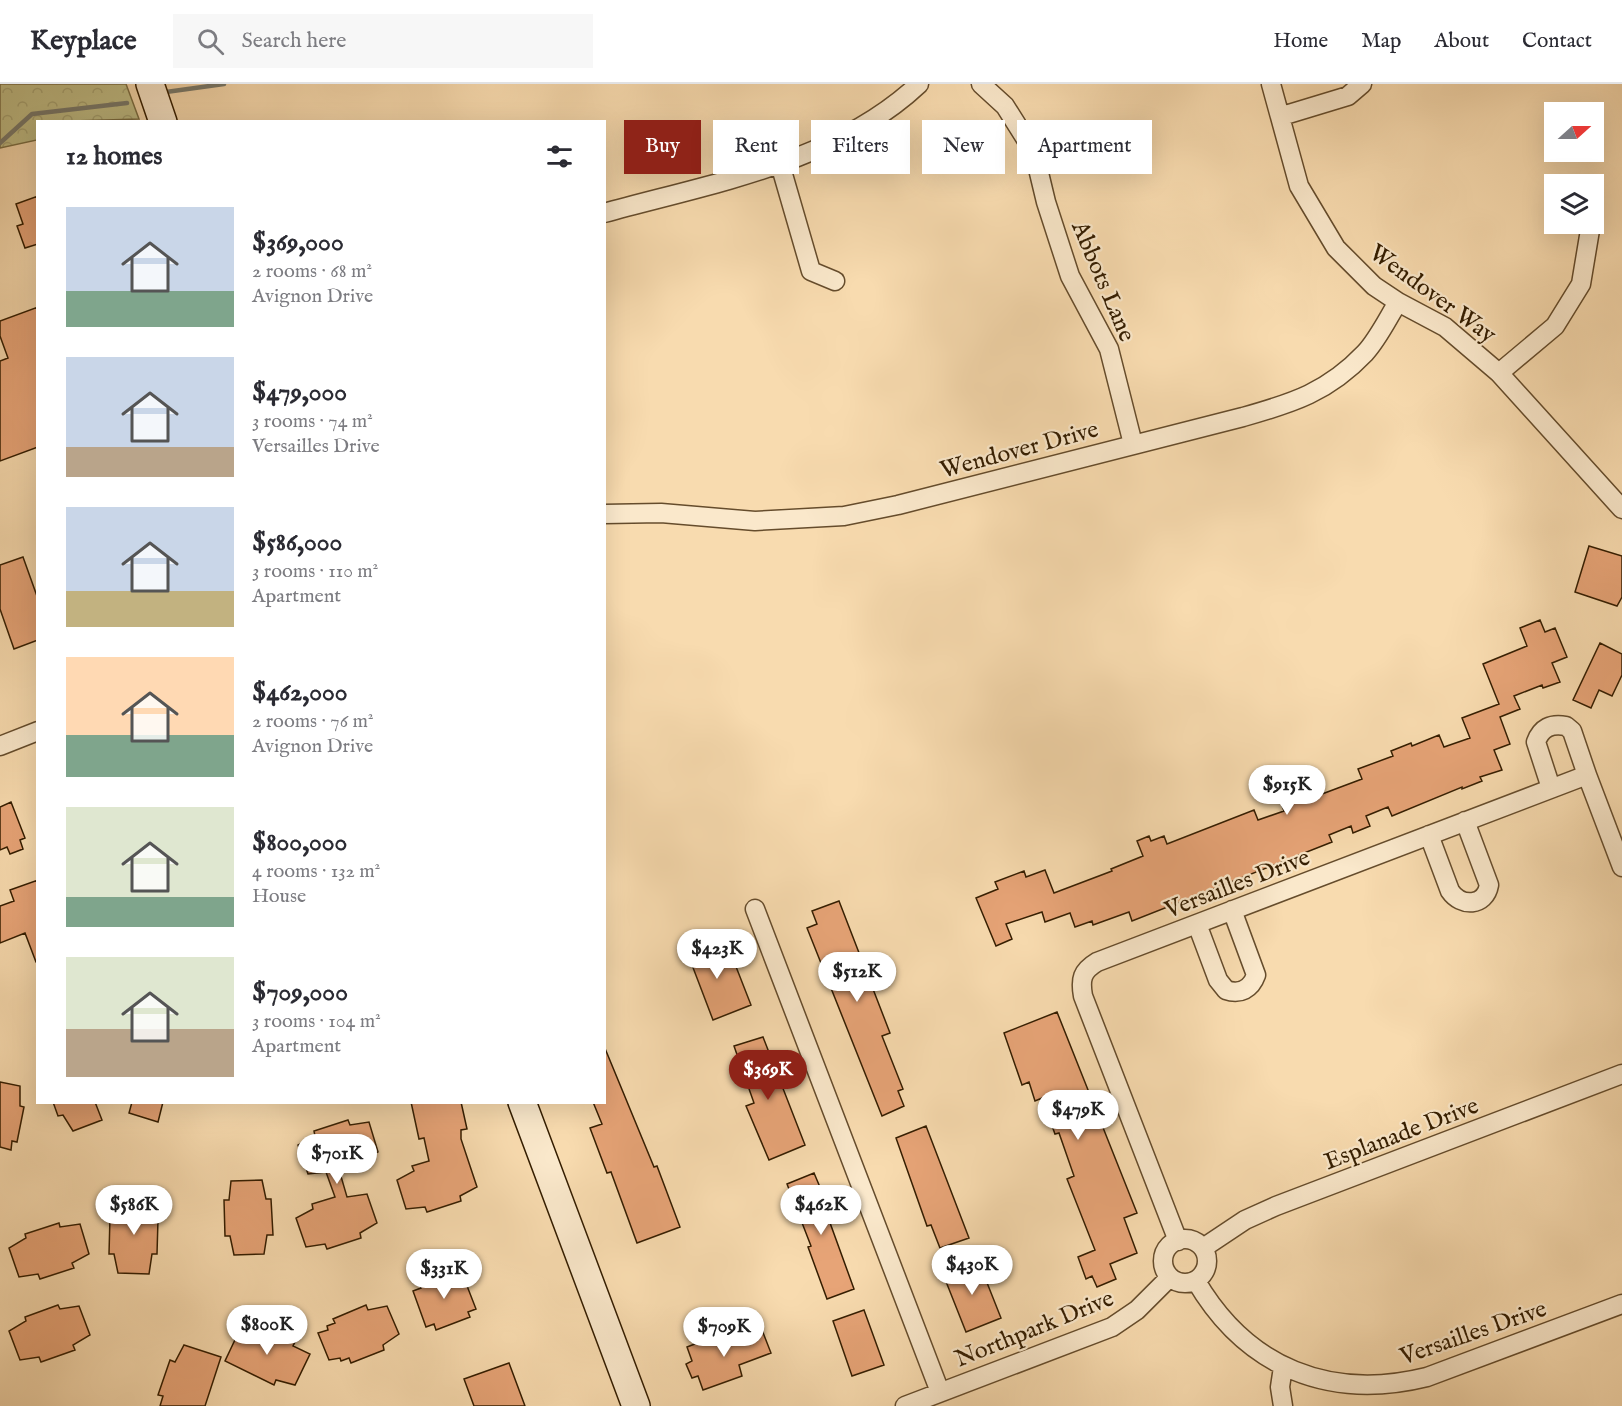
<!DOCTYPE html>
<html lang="en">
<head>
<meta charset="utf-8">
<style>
	:root { --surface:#fff; --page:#f7f7f7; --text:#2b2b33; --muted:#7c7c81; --line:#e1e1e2; --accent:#8f2418 }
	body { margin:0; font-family:"IM FELL English",serif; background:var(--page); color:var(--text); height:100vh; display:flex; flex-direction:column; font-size:22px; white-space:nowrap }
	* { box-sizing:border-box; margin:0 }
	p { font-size:20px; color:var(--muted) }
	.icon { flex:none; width:33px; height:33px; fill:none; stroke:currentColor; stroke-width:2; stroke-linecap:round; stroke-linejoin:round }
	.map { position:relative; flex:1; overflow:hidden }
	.panel { position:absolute; left:36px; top:36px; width:570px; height:984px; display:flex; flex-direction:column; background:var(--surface); border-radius:0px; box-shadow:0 6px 24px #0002 }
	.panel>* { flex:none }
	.banner { position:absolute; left:624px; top:36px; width:570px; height:54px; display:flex; gap:12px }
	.needle { width:39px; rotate:69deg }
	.fabs { position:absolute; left:1544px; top:18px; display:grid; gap:12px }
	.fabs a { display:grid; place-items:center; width:60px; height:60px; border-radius:0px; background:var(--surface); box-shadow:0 6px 24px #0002; font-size:30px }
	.price { position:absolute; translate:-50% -51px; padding:0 14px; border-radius:21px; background:#fff; color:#222; font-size:20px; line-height:39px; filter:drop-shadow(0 2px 3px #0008) }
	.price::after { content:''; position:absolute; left:50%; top:36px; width:18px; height:14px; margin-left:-9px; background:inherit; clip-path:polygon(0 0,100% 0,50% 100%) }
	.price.current { background:var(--accent); color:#fff }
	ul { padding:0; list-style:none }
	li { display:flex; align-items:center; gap:18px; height:150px; padding:0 30px }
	li span { display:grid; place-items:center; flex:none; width:168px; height:120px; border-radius:0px; color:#555 }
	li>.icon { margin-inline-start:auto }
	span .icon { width:72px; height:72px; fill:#fffc; stroke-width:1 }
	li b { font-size:26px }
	h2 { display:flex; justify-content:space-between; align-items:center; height:72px; padding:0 30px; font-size:26px }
	.chip { padding:0 21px; border-radius:0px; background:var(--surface); box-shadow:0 6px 24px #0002; font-size:21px; line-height:54px }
	.chip.current { background:var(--accent); color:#fff }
	header { display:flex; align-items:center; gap:36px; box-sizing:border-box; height:84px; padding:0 30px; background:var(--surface); border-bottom:2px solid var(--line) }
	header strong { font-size:28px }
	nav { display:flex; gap:33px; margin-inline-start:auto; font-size:21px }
	.search { width:420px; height:54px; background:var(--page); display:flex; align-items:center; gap:15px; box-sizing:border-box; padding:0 21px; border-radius:0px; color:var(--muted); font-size:22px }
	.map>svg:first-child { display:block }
	.park { fill:url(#park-crowns); stroke:#7a6e44; stroke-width:1.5 }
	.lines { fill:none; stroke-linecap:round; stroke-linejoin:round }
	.stream { stroke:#777a6e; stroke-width:4.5 }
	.building { fill:#e7a477; stroke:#341d00; stroke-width:1.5 }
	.minor-casing { stroke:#654c2c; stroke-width:21 }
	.secondary-casing { stroke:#341d00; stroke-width:30 }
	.minor { stroke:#fae8cb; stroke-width:18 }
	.secondary { stroke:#fae8cb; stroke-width:27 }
	.labels { text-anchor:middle; stroke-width:4.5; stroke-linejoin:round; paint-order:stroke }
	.street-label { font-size:24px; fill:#341d00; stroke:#fae8cb }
</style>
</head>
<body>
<header>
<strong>Keyplace</strong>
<div class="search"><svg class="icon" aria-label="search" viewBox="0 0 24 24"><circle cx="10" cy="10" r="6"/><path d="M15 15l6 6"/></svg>Search here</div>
<nav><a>Home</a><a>Map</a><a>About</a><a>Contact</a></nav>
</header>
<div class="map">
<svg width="1622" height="1322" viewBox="0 0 1622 1322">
	<defs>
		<pattern id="park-crowns" width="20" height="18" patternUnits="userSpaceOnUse" patternTransform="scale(1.5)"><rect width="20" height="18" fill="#c0bf88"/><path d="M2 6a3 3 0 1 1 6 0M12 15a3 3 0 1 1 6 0" fill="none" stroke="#a6a474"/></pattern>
	</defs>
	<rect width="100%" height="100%" fill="#f8dbaf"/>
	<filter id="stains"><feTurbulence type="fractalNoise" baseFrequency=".00333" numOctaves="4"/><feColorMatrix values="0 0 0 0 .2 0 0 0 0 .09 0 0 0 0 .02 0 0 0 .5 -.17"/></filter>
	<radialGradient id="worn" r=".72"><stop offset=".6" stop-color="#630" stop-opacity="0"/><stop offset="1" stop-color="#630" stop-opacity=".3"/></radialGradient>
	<path class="park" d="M0,0H126L139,35L38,38L37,56L0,64Z"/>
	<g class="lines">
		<path class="stream" d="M166,8L224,0
			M0,59L32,30L127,19"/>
	</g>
	<path class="building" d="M38,112V160L25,164L17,142L23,140L16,120Z
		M38,223V363L0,377V277L8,274L0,252V237Z
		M1589,462L1622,472V513L1617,522L1575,508Z
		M23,473L38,515V556L14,565L0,525V481Z
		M1540,536L1545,548L1555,544L1567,573L1552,579L1560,598L1543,604L1542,601L1514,612L1520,625L1500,633L1510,660L1494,666L1502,686L1480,693L1482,697L1462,705V703L1392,732L1388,723L1366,732L1370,742L1353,749L1351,742L1329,751L1332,758L1132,837L1129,828L1093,841L1092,837L1075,843L1070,829L1045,838L1042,828L1006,840L1012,855L996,862L976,814L998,805L995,798L1024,787L1026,793L1045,786L1054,809L1112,787L1111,785L1143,772L1137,757L1149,752L1151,757L1164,752L1167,760L1254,726L1258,736L1284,727L1279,714L1309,702L1314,713L1362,695L1358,685L1393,672L1391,667L1411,659L1412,662L1439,651L1444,663L1470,654L1462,634L1499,620L1483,580L1527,562L1520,544Z
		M1600,559L1622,570V591L1612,612L1599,606L1591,624L1573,616Z
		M11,718L25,754L20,756L23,765L10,770L7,763L0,766V723Z
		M38,796V878H36L25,849L0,859V822L14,817L10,806Z
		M839,817L890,949L882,952L903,1005L898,1007L904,1022L882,1032L807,844L817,840L812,827Z
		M707,851L718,881L733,875L751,921L713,936L684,860Z
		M1057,928L1137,1129L1124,1134L1137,1169L1110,1180L1116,1195L1097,1203L1092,1192L1086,1195L1078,1173L1095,1166L1067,1095L1074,1092L1059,1049L1055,1050L1042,1014L1035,1017L1029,998L1022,1001L1004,949Z
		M763,953L805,1061L769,1076L746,1022L754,1019L734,962Z
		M604,962L654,1083L657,1082L680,1143L637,1159L611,1088L607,1089L590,1044L602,1040L593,1018H604Z
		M0,998L20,1002V1022L24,1023L17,1058L12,1057L11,1066L0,1063Z
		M53,1018H95L102,1036L73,1047L63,1031L58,1032Z
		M132,1018H163L158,1038L129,1029Z
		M411,1018H461L467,1045L461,1046V1055L477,1103L460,1112L461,1117L427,1128L425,1123L406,1125L397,1096L414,1087L412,1082L429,1077L424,1054L419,1055Z
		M348,1036L350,1041L369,1038L378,1068L361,1077L363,1082L340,1089L347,1113L367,1110L377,1139L360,1149L361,1154L327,1165L325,1160L306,1163L296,1134L313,1125L312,1120L335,1113L326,1088L308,1090L298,1061L315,1052L314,1047Z
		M926,1042L969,1154L940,1164L931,1141L927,1142L896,1054Z
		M814,1089L833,1134L829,1136L854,1205L827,1215L808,1163L811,1162L787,1100Z
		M262,1096L266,1115H271L273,1151H267L264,1170L234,1171L230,1152H225L224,1116H229L231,1097Z
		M120,1114L150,1115V1126L154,1125L153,1134L158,1135L157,1170H152L149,1190L118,1189L114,1170H109L110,1133H115Z
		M59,1139L60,1143L80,1140L89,1170L72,1179L74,1184L40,1195L38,1190L19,1193L9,1164L26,1154L25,1150Z
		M978,1176L1001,1234L966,1248L943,1190Z
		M452,1187L455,1192L462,1189L476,1225L468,1228L470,1233L436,1246L434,1240L426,1243L413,1207L421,1204L419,1200Z
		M58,1221L60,1225L79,1222L90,1251L73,1261L75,1266L41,1278L39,1273L20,1276L9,1247L26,1237L25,1233Z
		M366,1221L368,1226L387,1222L399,1250L383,1261L384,1266L351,1279L349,1274L341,1277L340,1274L329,1276L318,1249L328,1246L327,1242L335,1239L333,1235Z
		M864,1226L884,1281L852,1292L833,1237Z
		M242,1241L251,1246L252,1242L260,1246L262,1242L295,1258L293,1262L310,1270L295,1301L276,1296L274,1301L225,1277Z
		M762,1246L771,1269L739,1281L742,1292L703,1306L698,1292L692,1294L686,1280L692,1277L687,1263L726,1248L730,1259Z
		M184,1261L221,1273L205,1322H160L163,1312L158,1311L170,1276L175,1278Z
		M509,1279L525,1322H474L464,1295Z"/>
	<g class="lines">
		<g class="minor-casing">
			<path id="minor" d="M981,0L1005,22L1034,68L1046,118L1070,192L1109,265L1133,360
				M1271,0L1299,102L1336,164L1374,202L1398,218L1445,243L1499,289L1622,425
				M1282,32L1348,12L1362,0
				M780,80L811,187L835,197
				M604,129C712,99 835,79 919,0
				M1499,289L1555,242L1581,200L1591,140
				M604,430L661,429L755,437L844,432L898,421L1243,333C1293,319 1328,308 1365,269C1378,255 1388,234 1398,218
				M0,662L38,647
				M1551,704L1536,658C1541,644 1551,639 1566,642L1572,647L1587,691
				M1429,751L1450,807C1461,823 1485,823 1489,801L1465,737
				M755,825L940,1308
				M1197,840L1218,896L1226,906C1240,911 1251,905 1256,891L1232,826
				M1163 1177a22 22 0 1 1 44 0a22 22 0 1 1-44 0Z
				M1178,1157L1083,912C1080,895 1082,887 1097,878L1587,691L1622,783
				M1203,1164L1245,1136L1276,1122L1622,990
				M1196,1197C1247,1284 1330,1317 1427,1293L1622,1220
				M905,1322L1112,1243L1137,1226L1170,1193
				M1283,1322L1280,1303L1283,1283"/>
		</g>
		<g class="secondary-casing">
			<path id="secondary" d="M150,0L163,38
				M522,1018L636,1322"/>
		</g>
		<use href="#minor" class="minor"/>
		<use href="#secondary" class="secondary"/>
	</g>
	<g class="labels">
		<g class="street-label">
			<text transform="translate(1104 197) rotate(67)" y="8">Abbots Lane</text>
			<text transform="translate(1433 209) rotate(36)" y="8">Wendover Way</text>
			<text transform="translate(1019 365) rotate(-15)" y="8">Wendover Drive</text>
			<text transform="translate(1237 799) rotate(-21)" y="8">Versailles Drive</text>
			<text transform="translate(1401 1049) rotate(-21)" y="8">Esplanade Drive</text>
			<text transform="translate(1034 1244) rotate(-22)" y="8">Northpark Drive</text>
			<text transform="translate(1473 1248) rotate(-19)" y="8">Versailles Drive</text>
		</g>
	</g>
	<rect width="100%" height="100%" filter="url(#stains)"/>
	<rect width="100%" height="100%" fill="url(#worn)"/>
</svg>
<div class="fabs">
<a><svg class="needle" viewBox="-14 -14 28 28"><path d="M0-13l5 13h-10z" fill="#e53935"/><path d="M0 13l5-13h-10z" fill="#7c7c81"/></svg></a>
<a><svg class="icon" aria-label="layers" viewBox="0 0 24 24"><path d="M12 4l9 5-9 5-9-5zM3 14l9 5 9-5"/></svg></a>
</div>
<b class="price" style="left:1287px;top:732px">$915K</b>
<b class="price" style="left:717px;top:896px">$423K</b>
<b class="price" style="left:857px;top:919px">$512K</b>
<b class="price current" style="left:768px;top:1017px">$369K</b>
<b class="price" style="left:1078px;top:1057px">$479K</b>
<b class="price" style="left:337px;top:1101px">$701K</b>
<b class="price" style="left:134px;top:1152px">$586K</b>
<b class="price" style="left:821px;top:1152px">$462K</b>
<b class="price" style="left:972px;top:1212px">$430K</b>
<b class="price" style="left:444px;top:1216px">$331K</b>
<b class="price" style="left:267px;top:1272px">$800K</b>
<b class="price" style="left:724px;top:1274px">$709K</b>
<div class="banner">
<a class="chip current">Buy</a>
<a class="chip">Rent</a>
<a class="chip">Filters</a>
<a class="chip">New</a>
<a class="chip">Apartment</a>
</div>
<section class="panel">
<h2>12 homes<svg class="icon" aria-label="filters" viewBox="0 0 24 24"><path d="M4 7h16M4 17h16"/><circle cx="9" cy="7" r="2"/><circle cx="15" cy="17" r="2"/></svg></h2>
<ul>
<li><span style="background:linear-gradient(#c9d6e8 70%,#7fa58c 0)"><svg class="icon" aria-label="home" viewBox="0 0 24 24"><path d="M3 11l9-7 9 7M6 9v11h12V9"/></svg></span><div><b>$369,000</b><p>2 rooms · 68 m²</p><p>Avignon Drive</p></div></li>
<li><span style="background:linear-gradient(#c9d6e8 75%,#b9a48a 0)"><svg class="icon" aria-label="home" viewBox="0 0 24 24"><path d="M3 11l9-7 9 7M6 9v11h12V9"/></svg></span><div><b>$479,000</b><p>3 rooms · 74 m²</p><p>Versailles Drive</p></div></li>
<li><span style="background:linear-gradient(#c9d6e8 70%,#c2b280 0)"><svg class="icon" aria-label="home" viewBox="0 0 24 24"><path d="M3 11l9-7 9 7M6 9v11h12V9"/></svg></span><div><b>$586,000</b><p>3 rooms · 110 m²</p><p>Apartment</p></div></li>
<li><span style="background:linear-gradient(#ffd9b3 65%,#7fa58c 0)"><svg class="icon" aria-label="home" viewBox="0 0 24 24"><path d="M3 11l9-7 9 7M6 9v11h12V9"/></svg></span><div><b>$462,000</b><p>2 rooms · 76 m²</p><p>Avignon Drive</p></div></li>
<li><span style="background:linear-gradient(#dfe7d0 75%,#7fa58c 0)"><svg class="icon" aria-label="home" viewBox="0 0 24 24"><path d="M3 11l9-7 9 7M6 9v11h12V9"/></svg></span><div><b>$800,000</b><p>4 rooms · 132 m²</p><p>House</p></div></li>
<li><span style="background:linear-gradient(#dfe7d0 60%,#b9a48a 0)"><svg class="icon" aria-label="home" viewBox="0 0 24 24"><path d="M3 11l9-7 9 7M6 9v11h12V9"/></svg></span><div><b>$709,000</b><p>3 rooms · 104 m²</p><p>Apartment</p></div></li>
</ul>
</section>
</div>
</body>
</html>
